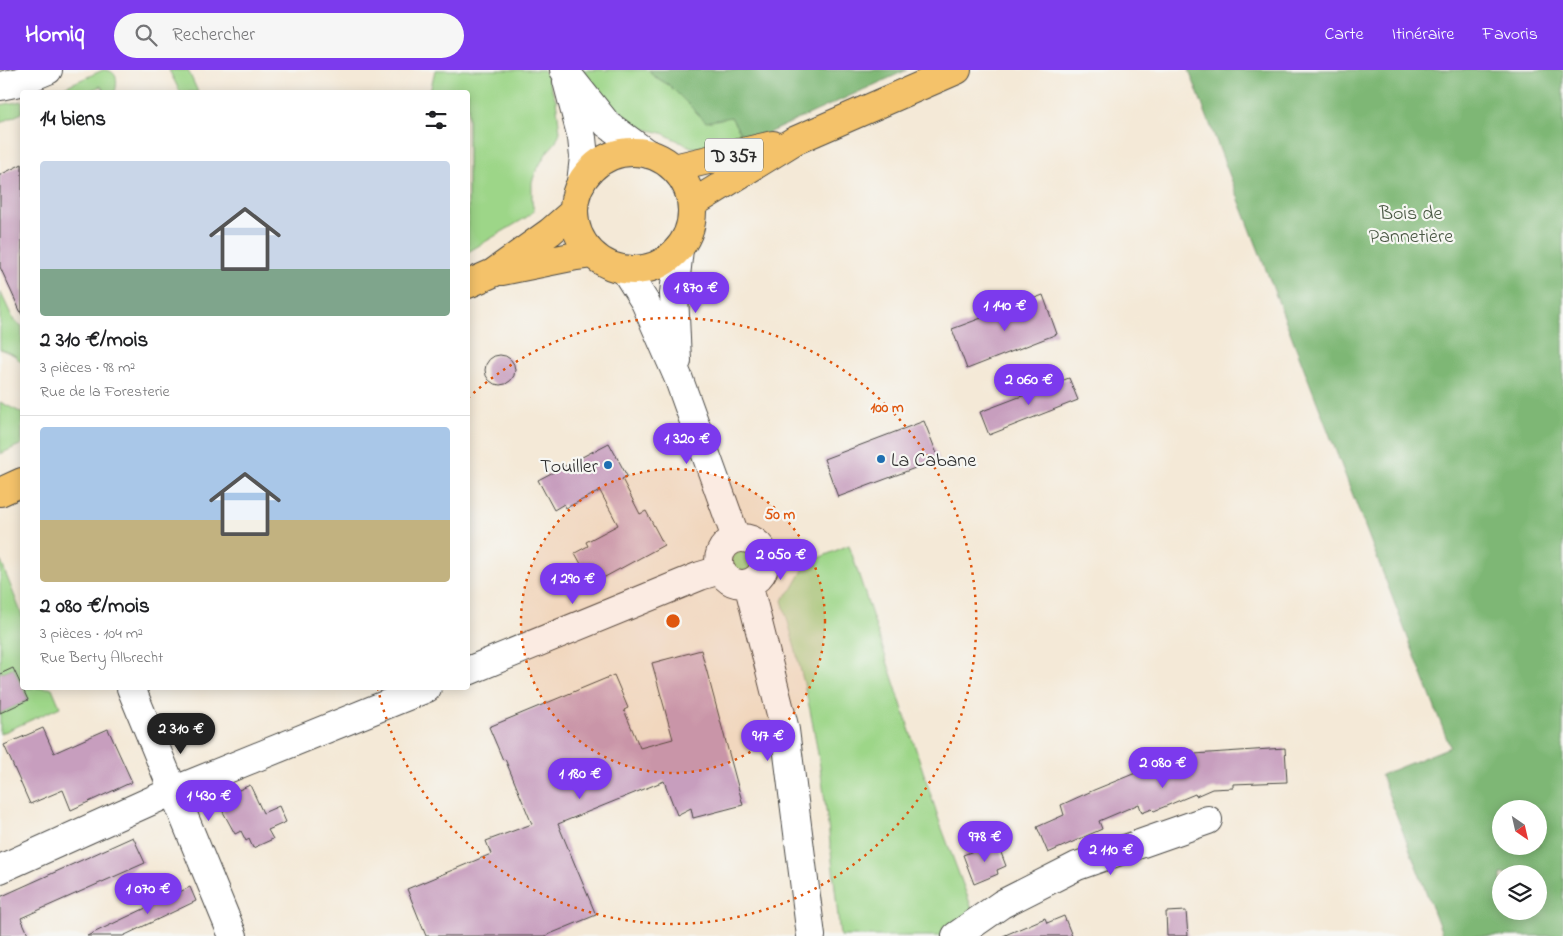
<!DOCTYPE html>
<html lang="fr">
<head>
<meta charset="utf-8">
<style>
	:root { --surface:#fff; --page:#f6f6f6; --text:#202124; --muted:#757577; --line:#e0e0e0; --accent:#7c3aed }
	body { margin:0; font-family:"Indie Flower",sans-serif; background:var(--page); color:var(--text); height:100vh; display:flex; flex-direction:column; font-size:19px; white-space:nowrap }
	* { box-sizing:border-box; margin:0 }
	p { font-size:16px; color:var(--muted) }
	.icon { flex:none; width:28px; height:28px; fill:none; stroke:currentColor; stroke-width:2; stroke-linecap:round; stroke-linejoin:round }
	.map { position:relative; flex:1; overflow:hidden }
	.panel { position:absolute; left:20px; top:20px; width:450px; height:600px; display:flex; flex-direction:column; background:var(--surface); border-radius:5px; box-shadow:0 2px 12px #0003 }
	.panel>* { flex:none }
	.needle { width:32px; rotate:146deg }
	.buttons { position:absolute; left:1492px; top:730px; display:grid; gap:10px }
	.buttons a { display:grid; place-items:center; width:55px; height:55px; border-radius:50%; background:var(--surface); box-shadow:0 2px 12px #0003; font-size:25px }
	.price { position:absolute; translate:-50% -42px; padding:0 11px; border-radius:18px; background:var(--accent); color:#fff; font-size:16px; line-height:32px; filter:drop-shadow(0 1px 2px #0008) }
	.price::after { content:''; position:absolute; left:50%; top:30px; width:15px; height:11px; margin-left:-8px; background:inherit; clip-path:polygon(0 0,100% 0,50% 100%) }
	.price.current { background:#222; color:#fff }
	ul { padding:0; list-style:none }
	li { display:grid; align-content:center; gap:10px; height:265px; padding:0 20px }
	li+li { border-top:1px solid var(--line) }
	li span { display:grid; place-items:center; height:155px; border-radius:5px; color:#555 }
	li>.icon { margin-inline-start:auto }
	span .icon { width:90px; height:90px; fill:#fffc; stroke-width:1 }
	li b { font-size:21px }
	h2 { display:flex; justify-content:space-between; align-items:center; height:60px; padding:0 20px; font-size:21px }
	header { display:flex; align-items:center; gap:30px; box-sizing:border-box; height:70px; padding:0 25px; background:var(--accent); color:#fff }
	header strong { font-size:24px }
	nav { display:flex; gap:28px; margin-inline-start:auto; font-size:18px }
	.search { width:350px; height:45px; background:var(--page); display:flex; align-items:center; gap:12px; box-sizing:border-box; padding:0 18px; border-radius:28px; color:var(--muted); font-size:19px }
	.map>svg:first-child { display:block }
	.green { fill:#9dd688; stroke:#64805a }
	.forest { fill:#7eb774; stroke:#547150; fill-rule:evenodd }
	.building { fill:#c79ebe }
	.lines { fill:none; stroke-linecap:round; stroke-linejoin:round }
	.minor-casing { stroke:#494845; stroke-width:30 }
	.major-casing { stroke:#494845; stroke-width:30 }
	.minor { stroke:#fff; stroke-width:28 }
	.major { stroke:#f4c26a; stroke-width:28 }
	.ring { fill:none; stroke:#df570e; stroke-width:2.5; stroke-dasharray:2.5 5 }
	.poi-dot { fill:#1f6fb2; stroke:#f6f6f2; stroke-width:2 }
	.labels { text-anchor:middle; stroke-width:4.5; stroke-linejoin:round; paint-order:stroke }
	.shield { fill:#f6f6f2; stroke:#686867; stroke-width:1 }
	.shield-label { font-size:19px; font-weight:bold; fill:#2b2b2b }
	.park-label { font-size:20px; fill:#485642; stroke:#f6f6f2 }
	.poi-label { font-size:20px; fill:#2b2b2b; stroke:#f6f6f2; text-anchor:start }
	.centre { fill:#df570e; stroke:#f6f6f2; stroke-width:2.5 }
	.ring-label { font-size:15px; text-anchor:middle; font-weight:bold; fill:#df570e; stroke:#f6f6f2; stroke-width:4.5; stroke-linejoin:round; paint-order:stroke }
</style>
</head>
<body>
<header>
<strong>Homiq</strong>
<div class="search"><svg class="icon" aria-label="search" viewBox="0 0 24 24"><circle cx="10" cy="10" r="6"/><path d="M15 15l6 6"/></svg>Rechercher</div>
<nav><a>Carte</a><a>Itinéraire</a><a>Favoris</a></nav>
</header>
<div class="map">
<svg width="1563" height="866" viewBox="0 0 1563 866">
	<rect width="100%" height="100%" fill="#f6f6f2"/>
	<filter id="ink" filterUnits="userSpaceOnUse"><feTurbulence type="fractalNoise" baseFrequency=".02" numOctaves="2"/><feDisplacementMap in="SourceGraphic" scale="10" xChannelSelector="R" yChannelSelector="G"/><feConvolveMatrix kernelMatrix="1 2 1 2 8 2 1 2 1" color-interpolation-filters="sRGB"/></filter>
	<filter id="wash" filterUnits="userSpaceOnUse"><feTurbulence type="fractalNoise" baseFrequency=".0096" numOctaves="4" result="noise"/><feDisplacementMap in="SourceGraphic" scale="20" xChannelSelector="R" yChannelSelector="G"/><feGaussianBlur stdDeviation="1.12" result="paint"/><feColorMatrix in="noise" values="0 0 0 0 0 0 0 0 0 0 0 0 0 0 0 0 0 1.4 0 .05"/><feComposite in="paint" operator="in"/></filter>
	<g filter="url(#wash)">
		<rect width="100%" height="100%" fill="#f4e9d7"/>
		<path class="green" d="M103,0C118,0 118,11 115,22H105L101,16L87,22H53Z
			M169,0H188L198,22H180Z
			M435,0H544L556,30L560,62L556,72L547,82L536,101L532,112V132L534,141L527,147L468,182V22H430Z
			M578,0H650L652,5L669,15L731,47L746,73L699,78L691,77L662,63L627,55L610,44Z
			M22,31V43L0,53V35Z
			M0,221L14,251L22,256V293L14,285L0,279Z
			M0,332L22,343V374L0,384Z
			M849,475L941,756L974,844L942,866H840C832,790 825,714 810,640C802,603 792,566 782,530L793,518L807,493Z
			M731 492a11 11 0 1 1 22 0a11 11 0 1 1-22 0Z
			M0,489L22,545V617L13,598L0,603Z
			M23,618H52L60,637L0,664V643L28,630Z"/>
		<path class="forest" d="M650,0H907L746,73L731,47L706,52L669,15L652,5Z
			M1189,0H1563V866H1443L1381,705L1450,677ZM1501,739H1539V776H1501ZM1501,804H1539V841H1501Z"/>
		<g id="blocks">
			<path class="building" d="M22,94V245L0,197V105Z
				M1043,225L1057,264L967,299L952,259Z
				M485 300a15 15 0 1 1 30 0a15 15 0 1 1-30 0Z
				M1069,308L1078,330L989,365L980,342Z
				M924,351L939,389L838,427L824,389Z
				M609,373L627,406L622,409L640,444L646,441L664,475L592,514L575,483L588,476L586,472L618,455L600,421L566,438L564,434L554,440L538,410Z
				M701,580L743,735L693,748L691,738L677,745L664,711L558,754L596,845L545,866H426L407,819L491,784L486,771L532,754L505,689L503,690L489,657L614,605L628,638L624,640L640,678L673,669L652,593Z
				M13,598L28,630L0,643V604Z
				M43,658L54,683L108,659L132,712L71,740L63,720L30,734L4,675Z
				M1285,678L1287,712L1233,714V718L1212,719L1196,726L1195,724L1154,741L1152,739L1142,743L1139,734L1099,751L1102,759L1048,783L1037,757L1064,745L1061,735L1094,720L1192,680L1194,684Z
				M250,715L263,743L279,736L286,752L268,760L273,769L253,778L249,769L246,771L241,761L235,764L222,740L226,738L230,724Z
				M133,767L145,793L21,848L29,866H0V827Z
				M997,772L1006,796L997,800L998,804L974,814L963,785Z
				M190,817L196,831L123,866H87Z
				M1186,841L1188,866H1167L1166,842Z
				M1064,846L1072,866H1003L1045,848L1047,853Z"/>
		</g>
	</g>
	<g filter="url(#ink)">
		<use href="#blocks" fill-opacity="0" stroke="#494845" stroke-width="1"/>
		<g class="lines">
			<g class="minor-casing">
				<path id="minor" d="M564,0L607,54L648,84
					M567,11L582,68L584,87L581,113
					M0,16L19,12L48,0
					M625,200L645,232L678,307L736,468
					M677,291L674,224L679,179
					M719 491a23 23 0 1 1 46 0a23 23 0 1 1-46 0Z
					M748,513L785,660L811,866
					M468,601L700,506L720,500
					M131,618L233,866
					M0,799L173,721L427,618
					M956,866L1002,834L1077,796L1208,750"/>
			</g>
			<g class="major-casing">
				<path id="major" d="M574 141a59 59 0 1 1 118 0a59 59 0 1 1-118 0Z
					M674,98L773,75
					M692,134L794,71L957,0
					M502,201L576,186L592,184
					M468,214L493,203L550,162L573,142
					M0,422L22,412"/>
			</g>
			<use href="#minor" class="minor"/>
			<use href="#major" class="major"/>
		</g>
	</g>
	<circle cx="673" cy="551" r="152" fill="#df570e" fill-opacity=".12"/>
	<g class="ring">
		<circle cx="673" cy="551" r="152"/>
		<path d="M468 328A303 303 0 1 1 378 619"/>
	</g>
	<g class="poi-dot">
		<circle cx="881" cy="389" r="5"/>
		<circle cx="608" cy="395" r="5"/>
	</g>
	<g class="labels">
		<rect class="shield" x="705" y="68.5" width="58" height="33" rx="4"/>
		<g class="shield-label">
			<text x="734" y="92">D 357</text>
		</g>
		<g class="park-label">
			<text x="1411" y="149">Bois de<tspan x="1411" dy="23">Pannetière</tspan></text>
		</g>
		<g class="poi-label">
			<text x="891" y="396">La Cabane</text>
			<text x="598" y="402" text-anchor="end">Touiller</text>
		</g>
	</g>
	<circle cx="673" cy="551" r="8" class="centre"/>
	<g class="ring-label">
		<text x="887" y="342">100 m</text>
		<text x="780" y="449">50 m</text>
	</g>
</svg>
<div class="buttons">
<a><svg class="needle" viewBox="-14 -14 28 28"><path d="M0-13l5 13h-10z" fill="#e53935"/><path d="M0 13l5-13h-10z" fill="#757577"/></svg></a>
<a><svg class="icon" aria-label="layers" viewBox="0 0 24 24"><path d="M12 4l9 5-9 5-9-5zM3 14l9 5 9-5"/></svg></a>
</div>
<b class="price" style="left:696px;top:244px">1 870 €</b>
<b class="price" style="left:1005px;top:262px">1 140 €</b>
<b class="price" style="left:1029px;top:336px">2 060 €</b>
<b class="price" style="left:687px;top:395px">1 320 €</b>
<b class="price" style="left:781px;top:511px">2 050 €</b>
<b class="price" style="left:573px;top:535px">1 290 €</b>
<b class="price current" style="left:181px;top:685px">2 310 €</b>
<b class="price" style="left:768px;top:692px">917 €</b>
<b class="price" style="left:1163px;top:719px">2 080 €</b>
<b class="price" style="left:580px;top:730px">1 180 €</b>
<b class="price" style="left:209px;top:752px">1 430 €</b>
<b class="price" style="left:985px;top:793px">978 €</b>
<b class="price" style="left:1111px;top:806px">2 110 €</b>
<b class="price" style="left:148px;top:845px">1 070 €</b>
<section class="panel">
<h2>14 biens<svg class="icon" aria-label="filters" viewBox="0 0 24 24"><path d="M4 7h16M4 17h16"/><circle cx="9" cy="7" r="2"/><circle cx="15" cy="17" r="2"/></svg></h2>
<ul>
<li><span style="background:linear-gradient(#c9d6e8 70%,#7fa58c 0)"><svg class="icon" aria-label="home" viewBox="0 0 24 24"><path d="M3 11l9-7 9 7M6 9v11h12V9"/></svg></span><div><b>2 310 €/mois</b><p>3 pièces · 98 m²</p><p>Rue de la Foresterie</p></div></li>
<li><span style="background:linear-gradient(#a9c7e8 60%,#c2b280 0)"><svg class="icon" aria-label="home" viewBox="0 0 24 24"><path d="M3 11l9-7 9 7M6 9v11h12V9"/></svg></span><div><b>2 080 €/mois</b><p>3 pièces · 104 m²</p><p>Rue Berty Albrecht</p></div></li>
</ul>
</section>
</div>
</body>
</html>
